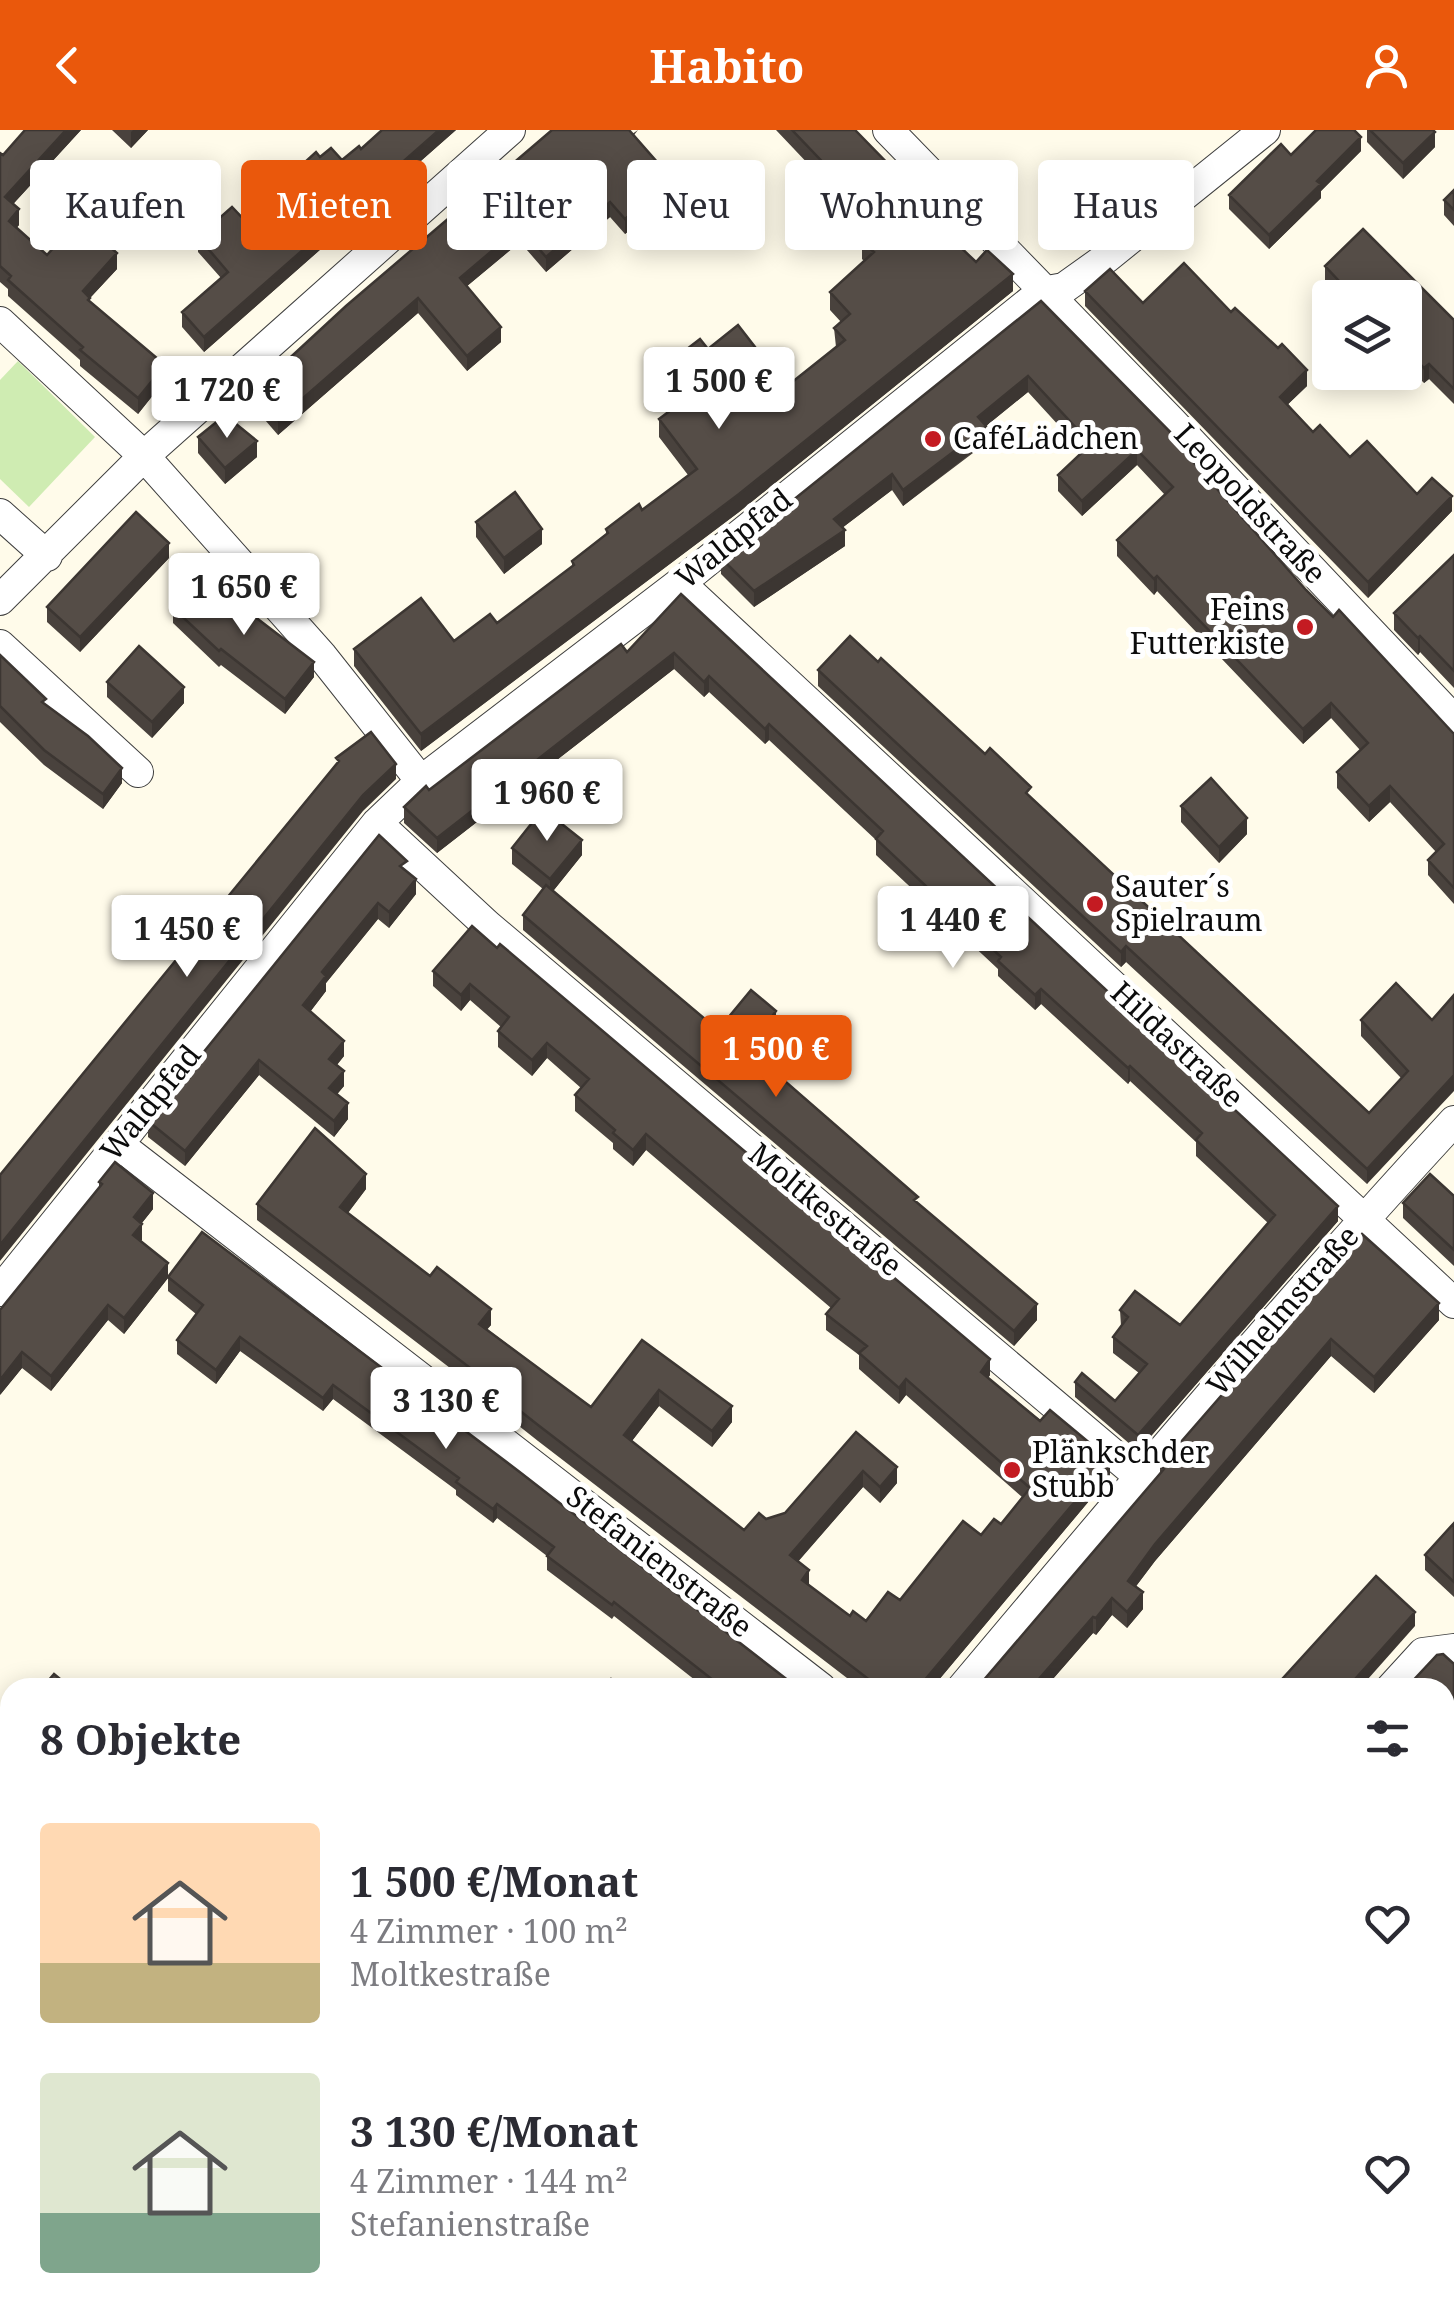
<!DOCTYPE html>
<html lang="de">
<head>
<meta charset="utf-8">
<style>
	:root { --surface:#fff; --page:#f7f7f7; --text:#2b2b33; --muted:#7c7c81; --accent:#ea580c }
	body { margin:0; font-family:"Noto Serif",serif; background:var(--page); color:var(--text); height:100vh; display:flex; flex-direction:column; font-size:38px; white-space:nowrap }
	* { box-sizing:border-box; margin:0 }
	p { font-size:32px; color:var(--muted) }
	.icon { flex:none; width:55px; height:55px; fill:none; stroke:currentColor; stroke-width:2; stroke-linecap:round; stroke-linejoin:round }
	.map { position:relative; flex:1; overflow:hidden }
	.panel { position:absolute; left:0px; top:1548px; width:1455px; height:642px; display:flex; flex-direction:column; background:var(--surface); border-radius:30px 30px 0 0; box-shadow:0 5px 25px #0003 }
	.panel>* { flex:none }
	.banner { position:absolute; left:30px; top:30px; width:1395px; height:90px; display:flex; gap:20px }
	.controls { position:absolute; left:1312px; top:150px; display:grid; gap:20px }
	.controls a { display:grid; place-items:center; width:110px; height:110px; border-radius:10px; background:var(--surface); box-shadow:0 5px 25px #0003; font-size:50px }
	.price { position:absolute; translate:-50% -85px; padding:0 22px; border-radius:10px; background:#fff; color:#222; font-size:32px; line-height:65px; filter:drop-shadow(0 2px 5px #0008) }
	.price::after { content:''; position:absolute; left:50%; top:60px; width:30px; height:22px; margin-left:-15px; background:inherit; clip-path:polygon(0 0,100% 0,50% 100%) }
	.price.selected { background:var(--accent); color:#fff }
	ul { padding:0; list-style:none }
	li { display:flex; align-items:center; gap:30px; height:250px; padding:0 40px }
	li span { display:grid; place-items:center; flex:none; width:280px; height:200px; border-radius:10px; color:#555 }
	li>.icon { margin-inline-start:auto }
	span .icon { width:120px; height:120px; fill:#fffc; stroke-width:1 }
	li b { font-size:42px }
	h2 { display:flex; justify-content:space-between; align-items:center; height:120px; padding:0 40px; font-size:42px }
	.tag { padding:0 35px; border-radius:10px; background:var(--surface); box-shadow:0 5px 25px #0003; font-size:35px; line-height:90px }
	.tag.selected { background:var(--accent); color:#fff }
	header { display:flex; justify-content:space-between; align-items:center; height:130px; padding:0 40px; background:var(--accent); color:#fff; font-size:45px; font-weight:700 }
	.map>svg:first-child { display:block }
	.green { fill:#cfecb2 }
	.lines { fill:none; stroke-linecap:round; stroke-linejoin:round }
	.service-casing { stroke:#3f3f3f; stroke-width:18 }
	.minor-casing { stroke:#3f3f3f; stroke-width:32 }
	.tertiary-casing { stroke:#3f3f3f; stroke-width:40 }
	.service { stroke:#fff; stroke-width:15 }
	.minor { stroke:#fff; stroke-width:30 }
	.tertiary { stroke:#fff; stroke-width:38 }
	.wall { fill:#49423d }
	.shaded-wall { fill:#3c3632 }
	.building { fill:#554d47; stroke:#3c3632; stroke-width:2.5 }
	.poi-dot { fill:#c41b22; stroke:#fff; stroke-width:4 }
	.labels { text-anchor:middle; stroke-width:10; stroke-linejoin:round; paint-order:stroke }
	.poi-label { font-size:30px; fill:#0c0c0c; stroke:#fff; text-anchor:start }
	.street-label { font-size:30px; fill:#0c0c0c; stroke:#fff }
</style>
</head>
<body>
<header><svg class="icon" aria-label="back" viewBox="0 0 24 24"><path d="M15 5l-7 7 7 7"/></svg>Habito<svg class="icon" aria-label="person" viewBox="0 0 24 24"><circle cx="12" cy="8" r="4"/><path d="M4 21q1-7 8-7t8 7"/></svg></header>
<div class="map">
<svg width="1454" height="2189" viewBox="0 0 1454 2189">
	<rect width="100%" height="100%" fill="#fffbea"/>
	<path class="green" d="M18,231L95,307L29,377L0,349V250Z"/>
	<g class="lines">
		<g class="service-casing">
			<path id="service" d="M414,2189L419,2180
				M885,2189L888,2180"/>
		</g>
		<g class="minor-casing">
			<path id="minor" d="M888,0L1171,291L1454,590
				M0,192L144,326L322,526L421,651
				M0,384L47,426
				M680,453L1454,1173
				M0,470L144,326L510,0
				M0,515L138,642
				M377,693L487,795L1139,1346
				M118,1014L821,1558
				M0,1161L377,693L421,651L680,453L1042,162L1064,158L1106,128L1265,0
				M962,1558C1123,1366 1284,1175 1454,991
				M1391,1558L1423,1523L1454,1519
				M1445,1675L1454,1684
				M0,1702L10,1707
				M1445,1797L1454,1788
				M1445,1957L1454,1965
				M685,2189L690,2180"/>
		</g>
		<g class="tertiary-casing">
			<path id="tertiary" d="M0,1954L10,1955
				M1151,2180L1168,2189"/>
		</g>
		<use href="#service" class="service"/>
		<use href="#minor" class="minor"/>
		<use href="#tertiary" class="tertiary"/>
	</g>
	<path class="wall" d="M25,0H81L13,74L19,95L16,98L47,125L117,139L90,168V172L165,250L138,284L80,236V230L8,166V159L0,152V23L3,25Z
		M112,0H148L131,18Z
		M382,0H456L204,222L182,197V182L221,148L198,122V107L252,98L275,91L302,67L293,58V43L320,27L342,30L361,19Z
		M638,0L634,5L657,47L642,59L650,83L625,104L610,87L546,142L520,112L467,156L501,212L467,241L418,183L278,305L253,276V262Z
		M776,0H855L897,56L976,132L1013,161L739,382L421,621L354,536V519L454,511L497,493L572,437V431L606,405V399L642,380L688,345L659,307V289L667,283L652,263V246L708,219L786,257L836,217L834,198L841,192L830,180V162L864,131L862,129V112L869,104L831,65V58Z
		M1367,0H1433L1435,17L1403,49L1367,12Z
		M1361,21L1321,61V68L1269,119L1229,79V65L1291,25Z
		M1454,60V96L1444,85V70Z
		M1363,99L1454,190V274L1429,249L1424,253L1405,234V168H1340L1325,152V136Z
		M1085,161L1143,173L1231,182L1307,256L1288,274L1313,302L1350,327L1417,364L1452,381L1368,468L1085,176Z
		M1041,171L1182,320L1306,460L1454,604V774L1428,745V730L1436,722L1390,672L1369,692L1337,658V642L1360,620L1331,588L1303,614L1157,461L1154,465L1117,426V410L1165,365L1137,335L1082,386L1058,361V345L1083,322L1028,262L986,296V311L973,323L903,376L892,360L842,398L845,416L754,477L721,444V428Z
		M198,307L257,327L225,354L198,323Z
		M476,392L542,414L504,444L476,407Z
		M1454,425V558L1420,522L1418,525L1394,500V483Z
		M169,428L80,522L47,492V477Z
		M681,464L1338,1091L1138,1321L1075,1267V1252L1115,1271L1139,1243L1113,1223V1207L1121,1196L1120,1180L1180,1195L1268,1093L1196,1026V1012L1130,951L1128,954L1041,874L1035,880L998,846V839L876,725V710L769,610L765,614L709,562L704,567L674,539L437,723L404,693V677L627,522Z
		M173,478L314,547L285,584L221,535L219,537L173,493Z
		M0,525L46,575L122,653L103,679L44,635L0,592Z
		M878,532L1031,668L1369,983L1401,948L1361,906V890H1432L1367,1054L1126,832L1121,837L818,556V540Z
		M107,552L184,573L152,608L107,567Z
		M1181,676L1247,704L1219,733L1181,692Z
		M512,718L582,725L553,761L718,900L776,897L755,925L918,1073L1037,1190L1014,1216L523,800V785L543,759L512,734Z
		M407,742L416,764L389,798L378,789L326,853V861L310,882L344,926L337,935L344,956L337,964L348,989L334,1007L259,945L185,1036L148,1007V991Z
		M472,796L990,1245L988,1248L1110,1346L932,1558H860L538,1311L467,1255V1251L257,1090V1074L366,1059L348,1083L491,1195L487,1199L591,1277L642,1210L732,1292L712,1317L659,1276L632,1311L744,1400L785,1383L856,1302L897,1353L880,1373L863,1357L798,1431L809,1455L850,1486L866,1491L900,1470L981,1405L1001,1394L1022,1367L906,1265L899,1274L859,1239V1225L826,1200V1184L831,1178L646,1020L633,1036L613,1019V1013L575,981V965L581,958L547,928L532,946L498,917V901L501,897L470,870L461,881L433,856V841Z
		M99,1052L153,1079L141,1094V1111L168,1148L124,1204L108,1190L51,1261L22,1238L0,1265L99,1058Z
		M1454,1066V1136L1403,1088V1073Z
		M1362,1104L1439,1190L1374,1263L1331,1226L1155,1431L1136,1456L1143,1479L1127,1498L1112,1485L1096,1505L1093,1503L1045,1558L1160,1343V1336Z
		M168,1147L798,1558H705L614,1486L612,1489L547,1440V1426L497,1388L493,1393L456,1365V1360L333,1269L323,1281L240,1221L216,1254L177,1224V1210L196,1184L168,1161Z
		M1454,1393V1467L1425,1440V1425Z
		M1454,1534V1616L1445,1608V1558Z
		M0,1584L10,1587V1687L0,1683Z
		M0,1706L10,1709L3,1772L0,1769Z
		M1454,1797V1898L1445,1889V1800L1449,1801Z
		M0,1959H10V2140L0,2134Z
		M1445,1974L1454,1982L1450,2072L1445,2068Z
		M429,2180H581L576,2189H439L429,2183Z
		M1205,2180H1324L1336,2189H1224Z"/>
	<path class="shaded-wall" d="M66,0H81L5,83V67Z
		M133,0H148L131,18V2Z
		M439,0H456L204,222V207Z
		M1435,2V17L1403,49V33Z
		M1361,7V21L1321,61V68L1269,119V105L1317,51Z
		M657,32V47L635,65V51Z
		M650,68V83L625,104V89Z
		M610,72V87L546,142V127Z
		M19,79V95L9,107V91Z
		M520,97V112L460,162V148Z
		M117,123V139L90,168V184L83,161Z
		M1013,144V161L739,382L421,621V604Z
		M418,168V183L278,305V290Z
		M501,197V212L467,241V226Z
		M1429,234V249L1424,253V238Z
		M165,235V250L138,284V268Z
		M1307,240V256L1280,282V267Z
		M1028,246V262L986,296V311L903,376V360L978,287Z
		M257,311V327L225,354V338Z
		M1137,320V335L1082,386V371Z
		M892,344V360L834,404V389Z
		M1452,366V381L1368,468V452Z
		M542,399V414L504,444V428Z
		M845,400V416L754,477V461Z
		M169,413V428L80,522V507Z
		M1157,446V461L1154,465V449Z
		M1420,506V522L1418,525V508Z
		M674,523V539L437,723V708Z
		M314,532V547L285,584V569Z
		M709,546V562L704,567V552Z
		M184,557V573L152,608V592Z
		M1331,573V588L1303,614V599Z
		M769,594V610L765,614V599Z
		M396,634V649L363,681L0,1131V1115L363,665Z
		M122,638V653L103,679V664Z
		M1390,656V672L1369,692V676Z
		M1247,688V704L1219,733V717Z
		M582,710V725L550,765V749Z
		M416,749V764L389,798V782Z
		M378,773V789L326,853V861L303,891V875L322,842Z
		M1126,816V832L1121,837V822Z
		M470,854V870L461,881V865Z
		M1041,859V874L1035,880V865Z
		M776,881V897L748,935V919Z
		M344,911V926L329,944V929Z
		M547,913V928L532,946V930Z
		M259,930V945L185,1036V1021Z
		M1130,936V951L1128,954V938Z
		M344,941V956L329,974V958Z
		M1454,945V961L1367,1054V1039Z
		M348,973V989L334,1007V991Z
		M646,1004V1020L633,1036V1020Z
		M366,1044V1059L340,1093V1077Z
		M153,1063V1079L134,1103V1087Z
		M1338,1076V1091L1138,1321V1305Z
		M142,1094V1110L133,1120V1105Z
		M168,1133V1148L124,1204V1188Z
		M1439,1173V1190L1374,1263V1247Z
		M1037,1174V1190L1014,1216V1201Z
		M108,1175V1190L51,1261V1246Z
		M491,1179V1195L479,1209V1194Z
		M240,1207V1221L216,1254V1240Z
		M1331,1209V1226L1155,1431L1128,1467V1451L1155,1414Z
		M22,1222V1238L0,1265V1250Z
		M990,1229V1245L981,1258V1242Z
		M906,1249V1265L899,1274V1258Z
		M333,1255V1269L323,1281V1268Z
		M659,1260V1276L624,1321V1305Z
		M732,1276V1292L712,1317V1301Z
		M1110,1330V1346L932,1558H918Z
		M897,1337V1353L880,1373V1357Z
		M863,1341V1357L790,1441V1425Z
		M497,1374V1388L493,1393V1379Z
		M809,1440V1456L802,1450Z
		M1143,1462V1479L1127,1498V1482Z
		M1112,1468V1485L1096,1505V1488Z
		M1415,1482V1496L1360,1558H1347Z
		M1093,1487V1503L1045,1558H1031Z
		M10,1747V1763L3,1772V1755Z
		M1454,1756V1770L1445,1773V1759Z
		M10,1818V1835L0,1849V1832Z
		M1454,2054V2067L1450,2072V2059Z
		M398,2180H407L403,2189H394Z
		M571,2180H581L576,2189H567Z
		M862,2180H867L866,2189H858Z
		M990,2180H1005L999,2189H985Z"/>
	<path class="building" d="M25,0H66L5,67L19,79L9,91L47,125L79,89L117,123L83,161L90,168L88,170L165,235L138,268L80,220L83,217L8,150L11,146L0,136V23L3,25Z
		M382,0H439L204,207L182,182L228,142L198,107L232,77L252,98L269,83L275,91L309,60L293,43L316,22L320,27L331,18L342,30L359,16L361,19Z
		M552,0H629L657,32L635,51L650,68L625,89L610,72L546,127L520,97L460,148L501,197L467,226L418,168L278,290L253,262L346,176Z
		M792,0H855L897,43L890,50L976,132L987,120L1013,144L739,364L421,604L354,519L421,468L454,511L490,484L497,493L574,435L572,431L608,403L606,399L639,374L642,380L697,339L659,289L675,277L652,246L700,209L708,219L738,195L786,257L845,210L834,198L850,184L830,162L874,122L862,112L877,94L831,47L834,44Z
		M1316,0H1354L1361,7L1317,51L1321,54L1269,105L1229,65L1281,14L1291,25Z
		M1370,0H1433L1435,2L1403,33Z
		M1454,60V80L1444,70Z
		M1363,99L1454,190V259L1429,234L1424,238L1405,218V168H1355L1325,136Z
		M1184,133L1231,182L1235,178L1278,218L1282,214L1307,240L1280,267L1313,302L1320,295L1350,327L1367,311L1417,364L1432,348L1452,366L1368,452L1085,161L1110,139L1143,173Z
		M1041,171L1182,314L1180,317L1306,460L1333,487L1339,480L1454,604V758L1428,730L1444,714L1390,656L1369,676L1337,642L1368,613L1331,573L1303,599L1157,446L1154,449L1117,410L1173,357L1137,320L1082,371L1058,345L1091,314L1028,246L978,287L986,296L973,307L903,360L892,344L834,389L845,400L754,461L721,428Z
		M225,285L257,311L225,338L198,307Z
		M515,362L542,399L504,428L476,392Z
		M136,382L169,413L80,507L47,477Z
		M1454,425V541L1420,506L1418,508L1394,483Z
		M204,445L243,483L246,480L314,532L285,569L221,519L219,521L173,478Z
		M681,464L1338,1076L1138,1305L1075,1252L1082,1243L1115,1271L1147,1234L1113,1207L1128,1187L1120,1180L1135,1161L1180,1195L1275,1085L1196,1010L1202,1003L1130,936L1128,938L1041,859L1035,865L998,831L1001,827L876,709L883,701L769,594L765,599L709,546L704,552L674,523L437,708L404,677L426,656L429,660L621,514L627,522Z
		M850,506L878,532L881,528L985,624L990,618L1031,657L1026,663L1369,983L1408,941L1361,890L1396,853L1432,890L1454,865V945L1367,1039L1126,816L1121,822L818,540Z
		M139,516L184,557L152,592L107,552Z
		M0,525L46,569L42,572L88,606L122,638L103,664L44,620L0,576Z
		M371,602L396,634L363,665L0,1115V1045L312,664L339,631L336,628Z
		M1211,648L1247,688L1219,717L1181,676Z
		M543,679L582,710L550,749L512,718Z
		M379,705L407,731L400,736L416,749L389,782L378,773L322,842L326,846L303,875L344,911L329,929L344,941L329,958L348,973L334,991L259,930L185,1021L148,991Z
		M546,755L718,900L751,860L776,881L748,919L918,1067L914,1070L1037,1174L1014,1201L523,785Z
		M472,796L497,818L500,814L990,1229L981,1242L1040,1291L1050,1280L1110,1330L918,1558H880L538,1295L467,1239L469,1237L257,1074L315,998L366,1044L340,1077L430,1146L437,1137L491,1179L479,1194L591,1277L642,1210L732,1276L712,1301L659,1260L624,1305L744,1400L759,1383L766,1389L785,1383L856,1302L897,1337L880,1357L863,1341L790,1425L809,1440L802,1450L850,1486L853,1481L866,1491L888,1462L900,1470L963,1391L981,1405L994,1389L1001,1394L1030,1358L906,1249L899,1258L859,1223L867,1216L826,1184L839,1169L646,1004L633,1020L613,1003L615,1000L575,965L589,949L547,913L532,930L498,901L509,887L470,854L461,865L433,841Z
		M115,1032L153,1063L134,1087L142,1094L133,1105L168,1133L124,1188L108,1175L51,1246L22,1222L0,1250V1180L102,1054L99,1052Z
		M1430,1044L1454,1066V1120L1403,1073Z
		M202,1102L521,1343L798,1558H723L614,1472L612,1475L547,1426L554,1417L497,1374L493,1379L456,1352L459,1348L333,1255L323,1268L240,1207L216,1240L177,1210L203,1175L168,1147Z
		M1362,1104L1439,1173L1374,1247L1331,1209L1155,1414L1128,1451L1143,1462L1127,1482L1112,1468L1096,1488L1093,1487L1031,1558H977L1164,1339L1160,1336Z
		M1454,1393V1452L1425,1425Z
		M1376,1446L1415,1482L1347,1558H1274Z
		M1443,1524L1454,1534V1601L1445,1593V1558L1407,1557L1437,1525Z
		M54,1544L71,1558H42Z
		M611,1549L621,1558H604Z
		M2,1581L10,1587V1671L0,1667V1584Z
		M1445,1699L1454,1708V1756L1445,1759Z
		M0,1706L10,1709V1747L3,1755L0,1753Z
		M0,1795L10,1802V1818L0,1832Z
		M1454,1797V1884L1445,1875V1800L1449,1801Z
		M0,1959H10V2124L0,2117Z
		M1445,1974L1454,1982V2054L1450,2059L1445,2055Z
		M327,2180H398L394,2189L389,2185L387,2189H323Z
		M457,2180H571L567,2189H464L466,2185Z
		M706,2180H862L858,2189H764L760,2187L759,2189H702Z
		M916,2180H990L985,2189H910Z
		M1050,2180H1148L1161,2189H1046Z
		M1228,2180H1323L1336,2189H1241Z"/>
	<g class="poi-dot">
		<circle cx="933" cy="309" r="10"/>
		<circle cx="1305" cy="497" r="10"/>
		<circle cx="1095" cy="774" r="10"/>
		<circle cx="1012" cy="1340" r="10"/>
	</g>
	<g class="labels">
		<g class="poi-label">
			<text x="953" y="319">CaféLädchen</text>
			<text x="1285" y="490" text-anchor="end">Feins<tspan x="1285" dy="34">Futterkiste</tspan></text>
			<text x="1115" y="767">Sauter´s<tspan x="1115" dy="34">Spielraum</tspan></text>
			<text x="1032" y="1333">Plänkschder<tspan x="1032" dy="34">Stubb</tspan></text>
		</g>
		<g class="street-label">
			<text transform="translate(1250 374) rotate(47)" y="10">Leopoldstraße</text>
			<text transform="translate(734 409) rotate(-39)" y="10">Waldpfad</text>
			<text transform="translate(1177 915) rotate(43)" y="10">Hildastraße</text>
			<text transform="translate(151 973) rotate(-51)" y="10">Waldpfad</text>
			<text transform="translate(825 1080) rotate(40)" y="10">Moltkestraße</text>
			<text transform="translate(1283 1181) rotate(-49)" y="10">Wilhelmstraße</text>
			<text transform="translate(659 1432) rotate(38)" y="10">Stefanienstraße</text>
		</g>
	</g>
</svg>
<div class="controls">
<a><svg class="icon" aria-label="layers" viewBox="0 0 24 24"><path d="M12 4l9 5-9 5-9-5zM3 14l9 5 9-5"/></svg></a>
</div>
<b class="price" style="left:719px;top:302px">1 500 €</b>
<b class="price" style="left:227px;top:311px">1 720 €</b>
<b class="price" style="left:244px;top:508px">1 650 €</b>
<b class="price" style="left:547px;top:714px">1 960 €</b>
<b class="price" style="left:953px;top:841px">1 440 €</b>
<b class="price" style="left:187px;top:850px">1 450 €</b>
<b class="price selected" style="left:776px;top:970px">1 500 €</b>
<b class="price" style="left:446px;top:1322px">3 130 €</b>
<div class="banner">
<a class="tag">Kaufen</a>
<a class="tag selected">Mieten</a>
<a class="tag">Filter</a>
<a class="tag">Neu</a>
<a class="tag">Wohnung</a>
<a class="tag">Haus</a>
</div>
<section class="panel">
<h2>8 Objekte<svg class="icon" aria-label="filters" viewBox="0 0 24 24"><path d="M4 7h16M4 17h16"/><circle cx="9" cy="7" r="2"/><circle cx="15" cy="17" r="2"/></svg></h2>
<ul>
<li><span style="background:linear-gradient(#ffd9b3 70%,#c2b280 0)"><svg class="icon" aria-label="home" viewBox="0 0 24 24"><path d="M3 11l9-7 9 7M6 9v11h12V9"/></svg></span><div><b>1 500 €/Monat</b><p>4 Zimmer · 100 m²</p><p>Moltkestraße</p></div><svg class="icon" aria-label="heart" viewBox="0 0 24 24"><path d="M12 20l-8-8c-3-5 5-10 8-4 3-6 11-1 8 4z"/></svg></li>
<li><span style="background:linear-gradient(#dfe7d0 70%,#7fa58c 0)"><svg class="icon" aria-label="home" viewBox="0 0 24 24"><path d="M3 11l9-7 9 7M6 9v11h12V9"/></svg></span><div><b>3 130 €/Monat</b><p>4 Zimmer · 144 m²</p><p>Stefanienstraße</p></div><svg class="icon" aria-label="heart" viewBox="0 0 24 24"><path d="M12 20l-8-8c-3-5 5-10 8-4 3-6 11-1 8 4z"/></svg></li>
</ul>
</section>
</div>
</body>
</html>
